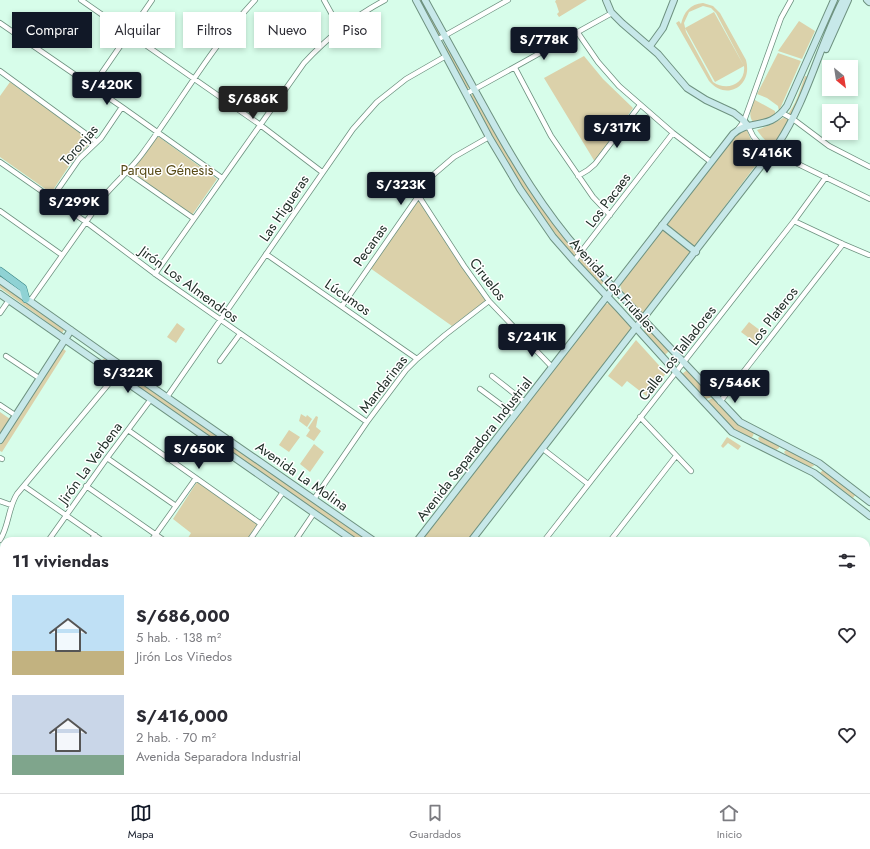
<!DOCTYPE html>
<html lang="es">
<head>
<meta charset="utf-8">
<style>
	:root { --surface:#fff; --page:#f2f2f3; --text:#2b2b33; --muted:#7c7c81; --line:#e1e1e2; --accent:#111827 }
	body { margin:0; font-family:Jost,sans-serif; background:var(--page); color:var(--text); height:100vh; display:flex; flex-direction:column; font-size:15px; white-space:nowrap }
	* { box-sizing:border-box; margin:0 }
	p { font-size:13px; color:var(--muted) }
	.icon { flex:none; width:22px; height:22px; fill:none; stroke:currentColor; stroke-width:2; stroke-linecap:round; stroke-linejoin:round }
	.map { position:relative; flex:1; overflow:hidden }
	.sheet { position:absolute; left:0px; top:537px; width:870px; height:256px; display:flex; flex-direction:column; background:var(--surface); border-radius:12px 12px 0 0; box-shadow:0 2px 6px #0003 }
	.sheet>* { flex:none }
	.top-card { position:absolute; left:12px; top:12px; width:400px; height:36px; display:flex; gap:8px }
	.needle { width:26px; rotate:150deg }
	.controls { position:absolute; left:822px; top:60px; display:grid; gap:8px }
	.controls a { display:grid; place-items:center; width:36px; height:36px; border-radius:0px; background:var(--surface); box-shadow:0 2px 6px #0003; font-size:20px }
	.price { position:absolute; translate:-50% -34px; padding:0 9px; border-radius:4px; background:var(--accent); color:#fff; font-size:13px; line-height:26px; filter:drop-shadow(0 1px 2px #0008) }
	.price::after { content:''; position:absolute; left:50%; top:24px; width:12px; height:9px; margin-left:-6px; background:inherit; clip-path:polygon(0 0,100% 0,50% 100%) }
	.price.on { background:#222; color:#fff }
	ul { padding:0; list-style:none }
	li { display:flex; align-items:center; gap:12px; height:100px; padding:0 12px }
	li span { display:grid; place-items:center; flex:none; width:112px; height:80px; border-radius:0px; color:#555 }
	li>.icon { margin-inline-start:auto }
	span .icon { width:48px; height:48px; fill:#fffc; stroke-width:1 }
	li b { font-size:17px }
	h2 { display:flex; justify-content:space-between; align-items:center; height:48px; padding:0 12px; font-size:17px }
	.pill { padding:0 14px; border-radius:0px; background:var(--surface); box-shadow:0 2px 6px #0003; font-size:14px; line-height:36px }
	.pill.on { background:var(--accent); color:#fff }
	.menu { display:flex; justify-content:space-around; align-items:center; height:56px; border-top:1px solid var(--line); background:var(--surface); font-size:11px; color:var(--muted) }
	.menu a { display:grid; justify-items:center; gap:2px }
	.menu .on { color:var(--accent) }
	.map>svg:first-child { display:block }
	.green { fill:#dbd1aa; fill-rule:evenodd }
	.lines { fill:none; stroke-linecap:round; stroke-linejoin:round }
	.street-casing { stroke:#6e9280; stroke-width:6 }
	.secondary-casing { stroke:#6e9280; stroke-width:8 }
	.primary-casing { stroke:#388585; stroke-width:8 }
	.street { stroke:#fff; stroke-width:4.5 }
	.secondary { stroke:#c7e8e9; stroke-width:6 }
	.primary { stroke:#8fd2d4; stroke-width:7 }
	.labels { text-anchor:middle; stroke-width:3; stroke-linejoin:round; paint-order:stroke }
	.street-label { font-size:14px; fill:#212f28; stroke:#fff }
	.park-label { font-size:14px; fill:#574a16; stroke:#fff }
</style>
</head>
<body>
<div class="map">
<svg width="870" height="793" viewBox="0 0 870 793">
	<rect width="100%" height="100%" fill="#d7fdea"/>
	<path class="green" d="M417,0H422L440,34L439,36L437,37Z
		M556,0H587L559,17L557,14L559,12L556,3L555,2Z
		M703,3L713,6L720,13L746,60C753,85 727,102 709,81L676,23L679,21L681,24C684,12 690,4 703,3ZM703,6L711,8L716,13L744,66L714,12L685,28L715,82L744,66C746,84 727,92 713,82L686,32L684,23L689,12Z
		M799,21L815,31L802,59L778,51Z
		M443,43L451,53L470,87L468,89H466L442,44Z
		M778,53L801,61L779,111L778,106L767,98L757,94Z
		M584,56L603,79L633,108L595,162L544,78Z
		M805,76L809,77L794,113L775,146C766,143 762,137 757,130C767,126 778,122 786,116C796,106 800,89 805,76Z
		M10,82L92,141L71,163L51,193L0,157V96Z
		M472,94H474C506,149 536,205 577,254L575,256H574C532,208 501,153 471,97Z
		M753,100H755L775,111V117L753,122C748,116 751,107 753,100Z
		M741,130H747L751,140L765,153L643,315L622,291L620,285L720,155Z
		M156,137H159L217,179L192,215L132,173L131,170L144,156Z
		M418,198L463,269L487,300L452,326L370,268Z
		M581,258L604,282L600,286L578,261Z
		M0,284L64,330L62,333L0,288Z
		M610,303L631,326V330L468,541H420L605,304Z
		M749,322L765,334L757,344L741,332Z
		M177,323L185,329L176,343L167,337Z
		M647,327L669,351L665,355L643,332Z
		M636,340L666,373L649,398L627,381L622,387L608,376Z
		M62,348L66,351L2,452L0,451V445Z
		M103,359H105L369,541H360L102,362Z
		M687,370L712,397L706,399L682,374Z
		M713,398L739,425L754,432L753,436L751,438L732,428L707,401Z
		M0,412L10,419L0,434Z
		M301,414L306,417L307,415L312,419L307,427L299,421Z
		M316,416L318,417L316,427L321,431L314,441L306,436L310,430L308,428Z
		M289,430L300,437L289,452L279,445Z
		M761,436L779,445V448L776,450L760,442L758,438Z
		M727,437L741,446L738,450L728,443L723,448L721,446Z
		M314,444L324,452L310,472L300,464Z
		M787,449L812,462L814,466L810,467L786,455L784,452Z
		M824,469L856,494L853,498L820,473Z
		M197,482H200L257,523V525L246,541H186L191,533L173,519Z
		M866,628L870,631V662L866,668Z
		M63,789H96C87,793 72,793 63,789Z
		M171,789H234L228,793H166Z"/>
	<g class="lines">
		<g class="street-casing">
			<path id="street" d="M81,0L259,124L322,172
				M324,0L340,29
				M0,23L122,107L222,178
				M578,33L598,62L619,86L673,133L711,162
				M437,40L508,0
				M515,68L551,136L593,197L610,215
				M0,71L97,142
				M92,87L152,0
				M466,94L612,13
				M782,113L793,119L829,146L870,167
				M748,126L753,136L761,146L870,199
				M738,129L744,121L781,18L791,0
				M0,162L86,222L158,276L367,422
				M127,172L193,218
				M578,176L588,170L595,164L640,105
				M418,195L464,266L489,301L552,367
				M52,198L79,159L101,138L122,107
				M0,211L62,255
				M794,221L843,244L869,255
				M266,254L417,359
				M574,261L673,133
				M155,274L304,63C328,37 353,17 385,0
				M30,301L105,195C117,181 131,169 142,154C180,103 211,47 255,0
				M342,306L433,175L454,157L489,137
				M0,313L9,300
				M6,356L39,378
				M220,361L240,334
				M492,376L525,402
				M480,389L515,415
				M167,397L353,129L377,102L406,79L446,56
				M720,402L843,244
				M0,405L15,415
				M640,417L691,471
				M128,430L261,524
				M543,449L588,484
				M0,458L2,459
				M107,458L176,506
				M24,486L103,541
				M86,486L165,541
				M314,499L367,422L406,370L417,359L445,335L489,301
				M0,501L11,505
				M0,540C9,526 8,508 17,494L116,375
				M48,541L107,458L151,399
				M91,541L95,535
				M151,541L196,478
				M249,541L283,492
				M295,541L314,513
				M544,541L794,221L826,177
				M610,541L676,456
				M0,612L4,605
				M0,641L4,644
				M0,683L4,685
				M0,749L4,742
				M558,789L564,793
				M15,793L17,789
				M94,793L99,789
				M368,793L371,789
				M603,793L606,789
				M695,793L698,789"/>
		</g>
		<g class="secondary-casing">
			<path id="secondary" d="M416,0L489,137L520,189L553,237L574,261L619,309L676,372L732,432L814,473L870,516
				M425,0C446,38 467,76 488,114C515,163 544,211 581,253L740,422L819,463L870,502
				M606,0L611,12L622,23L658,54L687,88L706,100L734,113L744,121L748,126
				M867,0L869,2
				M650,46L663,28L674,0
				M826,49L848,0
				M662,225L696,252
				M0,280L106,355L374,541
				M0,294L354,541
				M0,440L71,330
				M417,541L733,134C750,118 769,132 787,106L834,0
				M471,541L778,144C807,100 819,47 843,0
				M399,789L405,793
				M712,789L717,793
				M727,789L732,793
				M161,793L166,789
				M234,793L239,789"/>
		</g>
		<g class="primary-casing">
			<path id="primary" d="M0,271L23,288L26,299"/>
		</g>
		<use href="#street" class="street"/>
		<use href="#secondary" class="secondary"/>
		<use href="#primary" class="primary"/>
	</g>
	<g class="labels">
		<g class="street-label">
			<text transform="translate(79 145) rotate(-49)" y="5">Toronjas</text>
			<text transform="translate(608 200) rotate(-53)" y="5">Los Pacaes</text>
			<text transform="translate(284 208) rotate(-56)" y="5">Las Higueras</text>
			<text transform="translate(370 245) rotate(-55)" y="5">Pecanas</text>
			<text transform="translate(488 279) rotate(52)" y="5">Ciruelos</text>
			<text transform="translate(189 284) rotate(36)" y="5">Jirón Los Almendros</text>
			<text transform="translate(613 285) rotate(48)" y="5">Avenida Los Frutales</text>
			<text transform="translate(348 297) rotate(35)" y="5">Lúcumos</text>
			<text transform="translate(773 316) rotate(-52)" y="5">Los Plateros</text>
			<text transform="translate(677 353) rotate(-52)" y="5">Calle Los Talladores</text>
			<text transform="translate(383 384) rotate(-52)" y="5">Mandarinas</text>
			<text transform="translate(474 449) rotate(-52)" y="5">Avenida Separadora Industrial</text>
			<text transform="translate(90 463) rotate(-54)" y="5">Jirón La Verbena</text>
			<text transform="translate(302 476) rotate(35)" y="5">Avenida La Molina</text>
		</g>
		<g class="park-label">
			<text x="167" y="175">Parque Génesis</text>
		</g>
	</g>
</svg>
<div class="controls">
<a><svg class="needle" viewBox="-14 -14 28 28"><path d="M0-13l5 13h-10z" fill="#e53935"/><path d="M0 13l5-13h-10z" fill="#7c7c81"/></svg></a>
<a><svg class="icon" aria-label="locate" viewBox="0 0 24 24"><circle cx="12" cy="12" r="6"/><path d="M12 2v4M12 18v4M2 12h4M18 12h4"/></svg></a>
</div>
<b class="price" style="left:544px;top:61px">S/778K</b>
<b class="price" style="left:107px;top:106px">S/420K</b>
<b class="price on" style="left:253px;top:120px">S/686K</b>
<b class="price" style="left:617px;top:149px">S/317K</b>
<b class="price" style="left:767px;top:174px">S/416K</b>
<b class="price" style="left:401px;top:206px">S/323K</b>
<b class="price" style="left:74px;top:223px">S/299K</b>
<b class="price" style="left:532px;top:358px">S/241K</b>
<b class="price" style="left:128px;top:394px">S/322K</b>
<b class="price" style="left:735px;top:404px">S/546K</b>
<b class="price" style="left:199px;top:470px">S/650K</b>
<div class="top-card">
<a class="pill on">Comprar</a>
<a class="pill">Alquilar</a>
<a class="pill">Filtros</a>
<a class="pill">Nuevo</a>
<a class="pill">Piso</a>
</div>
<section class="sheet">
<h2>11 viviendas<svg class="icon" aria-label="filters" viewBox="0 0 24 24"><path d="M4 7h16M4 17h16"/><circle cx="9" cy="7" r="2"/><circle cx="15" cy="17" r="2"/></svg></h2>
<ul>
<li><span style="background:linear-gradient(#bfe0f5 70%,#c2b280 0)"><svg class="icon" aria-label="home" viewBox="0 0 24 24"><path d="M3 11l9-7 9 7M6 9v11h12V9"/></svg></span><div><b>S/686,000</b><p>5 hab. · 138 m²</p><p>Jirón Los Viñedos</p></div><svg class="icon" aria-label="heart" viewBox="0 0 24 24"><path d="M12 20l-8-8c-3-5 5-10 8-4 3-6 11-1 8 4z"/></svg></li>
<li><span style="background:linear-gradient(#c9d6e8 75%,#7fa58c 0)"><svg class="icon" aria-label="home" viewBox="0 0 24 24"><path d="M3 11l9-7 9 7M6 9v11h12V9"/></svg></span><div><b>S/416,000</b><p>2 hab. · 70 m²</p><p>Avenida Separadora Industrial</p></div><svg class="icon" aria-label="heart" viewBox="0 0 24 24"><path d="M12 20l-8-8c-3-5 5-10 8-4 3-6 11-1 8 4z"/></svg></li>
</ul>
</section>
</div>
<nav class="menu">
<a class="on"><svg class="icon" aria-label="map" viewBox="0 0 24 24"><path d="M3 6l6-2 6 2 6-2v14l-6 2-6-2-6 2zM9 4v14M15 6v14"/></svg>Mapa</a>
<a><svg class="icon" aria-label="saved" viewBox="0 0 24 24"><path d="M7 4h10v16l-5-4-5 4z"/></svg>Guardados</a>
<a><svg class="icon" aria-label="home" viewBox="0 0 24 24"><path d="M3 11l9-7 9 7M6 9v11h12V9"/></svg>Inicio</a>
</nav>
</body>
</html>
